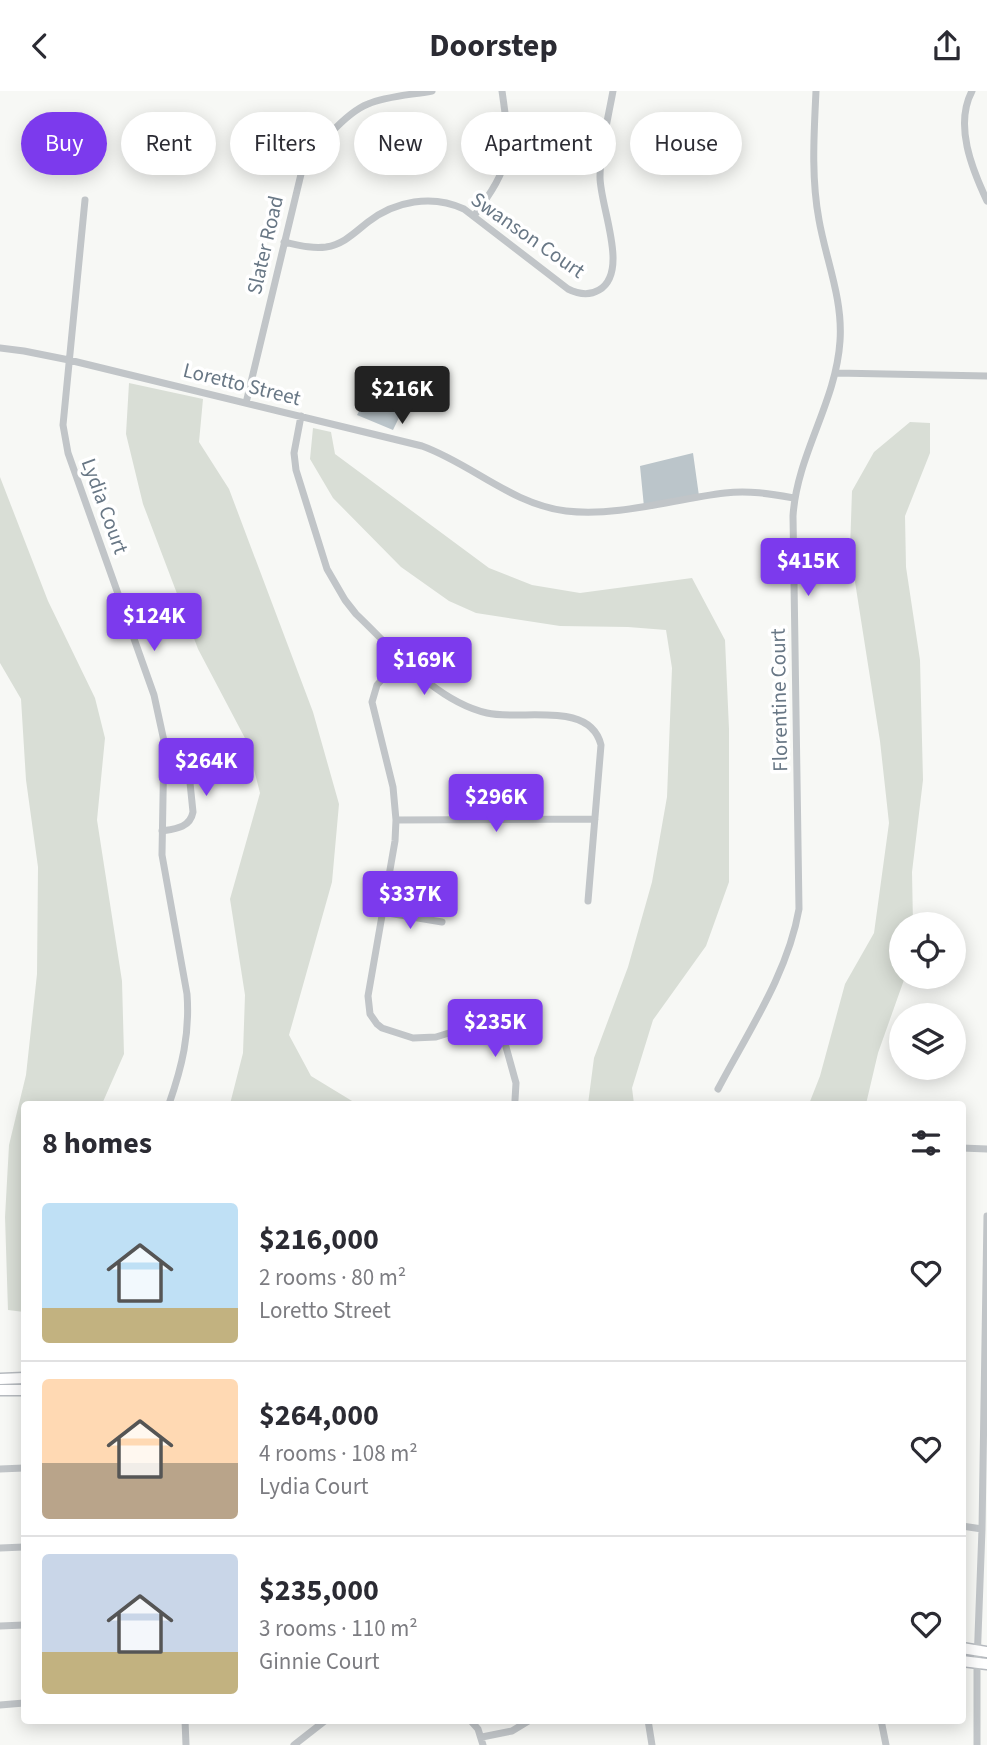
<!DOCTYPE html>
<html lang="en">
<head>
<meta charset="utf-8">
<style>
	:root { --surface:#fff; --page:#f7f7f7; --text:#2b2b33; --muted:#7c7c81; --line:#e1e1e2; --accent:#7c3aed }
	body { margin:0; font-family:"Source Sans 3",sans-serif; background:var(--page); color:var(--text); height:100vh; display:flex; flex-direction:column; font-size:26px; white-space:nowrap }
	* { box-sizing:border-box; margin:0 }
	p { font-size:23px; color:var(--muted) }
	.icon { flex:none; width:38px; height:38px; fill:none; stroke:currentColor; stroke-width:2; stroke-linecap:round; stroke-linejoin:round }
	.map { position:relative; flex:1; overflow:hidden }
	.panel { position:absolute; left:21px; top:1010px; width:945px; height:623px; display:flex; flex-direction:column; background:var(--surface); border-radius:7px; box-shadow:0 4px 18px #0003 }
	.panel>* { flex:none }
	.hud { position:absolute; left:21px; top:21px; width:945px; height:63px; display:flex; gap:14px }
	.fabs { position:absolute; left:889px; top:821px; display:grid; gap:14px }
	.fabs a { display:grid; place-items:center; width:77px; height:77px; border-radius:50%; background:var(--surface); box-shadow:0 4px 18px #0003; font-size:35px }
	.price { position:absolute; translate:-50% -60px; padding:0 16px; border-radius:7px; background:var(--accent); color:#fff; font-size:23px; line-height:46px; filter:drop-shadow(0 2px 4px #0008) }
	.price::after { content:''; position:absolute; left:50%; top:42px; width:21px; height:16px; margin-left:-10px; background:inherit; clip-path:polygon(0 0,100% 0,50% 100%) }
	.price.selected { background:#222; color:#fff }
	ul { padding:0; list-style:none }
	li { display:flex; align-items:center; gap:21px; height:175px; padding:0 21px }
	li+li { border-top:2px solid var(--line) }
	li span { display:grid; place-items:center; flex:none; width:196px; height:140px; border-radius:7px; color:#555 }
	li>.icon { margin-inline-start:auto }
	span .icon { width:84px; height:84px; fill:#fffc; stroke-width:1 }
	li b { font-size:30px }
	h2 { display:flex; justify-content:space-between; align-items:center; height:84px; padding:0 21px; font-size:30px }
	.tag { padding:0 24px; border-radius:32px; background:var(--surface); box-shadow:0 4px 18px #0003; font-size:24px; line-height:63px }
	.tag.selected { background:var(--accent); color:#fff }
	header { display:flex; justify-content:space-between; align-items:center; height:91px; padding:0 21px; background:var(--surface); font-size:32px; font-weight:700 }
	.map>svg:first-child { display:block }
	.green { fill:#d9ded6 }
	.water { fill:#bbc5ca }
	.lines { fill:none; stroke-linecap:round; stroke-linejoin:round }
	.secondary-casing { stroke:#b6babf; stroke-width:13 }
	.minor { stroke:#c1c5c8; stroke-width:7 }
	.secondary { stroke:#fff; stroke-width:10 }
	.labels { text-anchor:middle; stroke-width:7; stroke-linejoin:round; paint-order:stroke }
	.street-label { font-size:21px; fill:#687785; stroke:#fff }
</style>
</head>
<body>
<header><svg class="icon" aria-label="back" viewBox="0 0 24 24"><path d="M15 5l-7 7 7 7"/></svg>Doorstep<svg class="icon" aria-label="share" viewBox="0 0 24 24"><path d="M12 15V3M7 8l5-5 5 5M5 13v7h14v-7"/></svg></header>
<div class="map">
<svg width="987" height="1654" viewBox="0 0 987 1654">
	<rect width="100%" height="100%" fill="#f7f8f5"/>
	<path class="green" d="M129,292L203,308L199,351L229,398L313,621L339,713L332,791L289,944L311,985L357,1013H230L243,962L245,904L230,808L260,702L247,651L198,558L143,413L126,343Z
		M910,331L930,332V362L905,425L906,476L920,569L923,689L912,781L913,833H901V886H905L878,962L866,1013H809L820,985L845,893L874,842L889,732L880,650L850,459L852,400L874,361Z
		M313,337L331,341L335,363L489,477L532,494L580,502L692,487L725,549L729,638V791L706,855L653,929L632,997L634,1013H588L594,967L628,876L652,791L667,706L672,577L666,539L628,536L560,535L476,522L449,510L401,476L333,407L310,368Z
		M0,386L48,510L95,607L105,647L97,729L122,890L124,963L102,1013H24V1221L8,1219L5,1126L9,1054L26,984L37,883L38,776L26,689L21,608L0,572Z"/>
	<path class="water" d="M393,294L412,300L393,339L357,324C365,308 376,298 393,294Z
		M693,362L699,405L644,416L640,375Z"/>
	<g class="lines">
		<g class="secondary-casing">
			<path id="secondary" d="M0,1288L24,1287
				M0,1299H24
				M962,1557L987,1561
				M962,1570L987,1573"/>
		</g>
		<path class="minor" d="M972,0C954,34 972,78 987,110
			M85,109L63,334L68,362L154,604L164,650L162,764L187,903C190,943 182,976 169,1013
			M474,125C512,74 511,62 502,0
			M284,151C298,154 312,158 326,156C344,153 354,142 368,131C395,110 432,103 464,118L568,198C578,203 589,205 599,199C630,181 600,116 600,86C600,58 608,28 613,0
			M0,257L24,260L69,269L422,355C472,373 511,413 566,420C619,426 673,408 725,402C749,399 771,403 794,407
			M836,282L987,285
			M246,312L302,79C315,58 345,22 368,13C387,5 411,4 432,0
			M301,325L294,362L296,379L327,478L345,509L356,523C394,559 435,610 487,622C522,630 590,609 601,654L588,810
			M402,566L377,594L372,611L393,696L396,729L395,750L368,905L370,923L377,933L382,937L413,947L436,946L520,920
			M396,729L595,728
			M162,740C175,738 190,737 193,721L189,682L181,675L164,672
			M382,821L442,831
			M498,927L516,992L515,1009
			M718,998C748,941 788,882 799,818L793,425C797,363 836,312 840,250C843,208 826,169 819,129C811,86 814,43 816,0
			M962,1057L987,1058
			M0,1378L24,1377
			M962,1435L982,1438
			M0,1457L24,1456
			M0,1535L24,1534
			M0,1614L24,1612
			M185,1629L186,1654
			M470,1629L478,1638L483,1654
			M648,1629L652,1654
			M881,1629L886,1654
			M482,1646L512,1640L530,1629
			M294,1654L326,1629
			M977,1654V1572L982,1438L987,1125"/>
		<use href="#secondary" class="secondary"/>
	</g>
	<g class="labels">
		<g class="street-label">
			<text transform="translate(528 144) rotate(35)" y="7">Swanson Court</text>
			<text transform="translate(265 154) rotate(-77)" y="7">Slater Road</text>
			<text transform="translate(242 293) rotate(14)" y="7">Loretto Street</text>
			<text transform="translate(105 415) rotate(70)" y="7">Lydia Court</text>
			<text transform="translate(779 609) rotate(-91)" y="7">Florentine Court</text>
		</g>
	</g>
</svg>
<div class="fabs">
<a><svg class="icon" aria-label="locate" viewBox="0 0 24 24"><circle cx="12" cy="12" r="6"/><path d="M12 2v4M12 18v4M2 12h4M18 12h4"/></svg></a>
<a><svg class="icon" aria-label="layers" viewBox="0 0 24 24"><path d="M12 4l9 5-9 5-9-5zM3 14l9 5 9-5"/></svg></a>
</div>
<b class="price selected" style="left:402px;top:335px">$216K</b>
<b class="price" style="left:808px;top:507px">$415K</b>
<b class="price" style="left:154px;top:562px">$124K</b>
<b class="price" style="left:424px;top:606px">$169K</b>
<b class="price" style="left:206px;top:707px">$264K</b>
<b class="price" style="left:496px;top:743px">$296K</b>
<b class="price" style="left:410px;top:840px">$337K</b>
<b class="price" style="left:495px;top:968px">$235K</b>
<div class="hud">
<a class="tag selected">Buy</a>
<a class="tag">Rent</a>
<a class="tag">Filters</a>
<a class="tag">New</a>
<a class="tag">Apartment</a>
<a class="tag">House</a>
</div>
<section class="panel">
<h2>8 homes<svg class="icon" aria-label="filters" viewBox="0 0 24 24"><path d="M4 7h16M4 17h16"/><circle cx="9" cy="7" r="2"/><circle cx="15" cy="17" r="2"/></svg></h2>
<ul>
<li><span style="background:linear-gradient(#bfe0f5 75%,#c2b280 0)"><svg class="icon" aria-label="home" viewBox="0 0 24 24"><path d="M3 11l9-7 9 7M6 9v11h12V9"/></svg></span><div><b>$216,000</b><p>2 rooms · 80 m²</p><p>Loretto Street</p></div><svg class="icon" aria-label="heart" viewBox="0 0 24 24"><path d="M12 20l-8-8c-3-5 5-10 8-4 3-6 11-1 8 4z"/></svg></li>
<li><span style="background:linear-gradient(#ffd9b3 60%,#b9a48a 0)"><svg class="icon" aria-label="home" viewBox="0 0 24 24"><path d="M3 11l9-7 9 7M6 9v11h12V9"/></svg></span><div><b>$264,000</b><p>4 rooms · 108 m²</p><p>Lydia Court</p></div><svg class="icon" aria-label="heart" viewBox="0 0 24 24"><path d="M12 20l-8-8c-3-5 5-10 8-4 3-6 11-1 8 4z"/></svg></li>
<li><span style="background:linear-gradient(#c9d6e8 70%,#c2b280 0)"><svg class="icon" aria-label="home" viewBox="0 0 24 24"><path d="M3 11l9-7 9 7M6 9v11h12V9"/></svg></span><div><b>$235,000</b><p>3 rooms · 110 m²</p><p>Ginnie Court</p></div><svg class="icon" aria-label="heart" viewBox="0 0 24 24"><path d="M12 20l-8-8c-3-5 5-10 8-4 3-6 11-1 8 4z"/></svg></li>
</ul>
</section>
</div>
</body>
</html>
